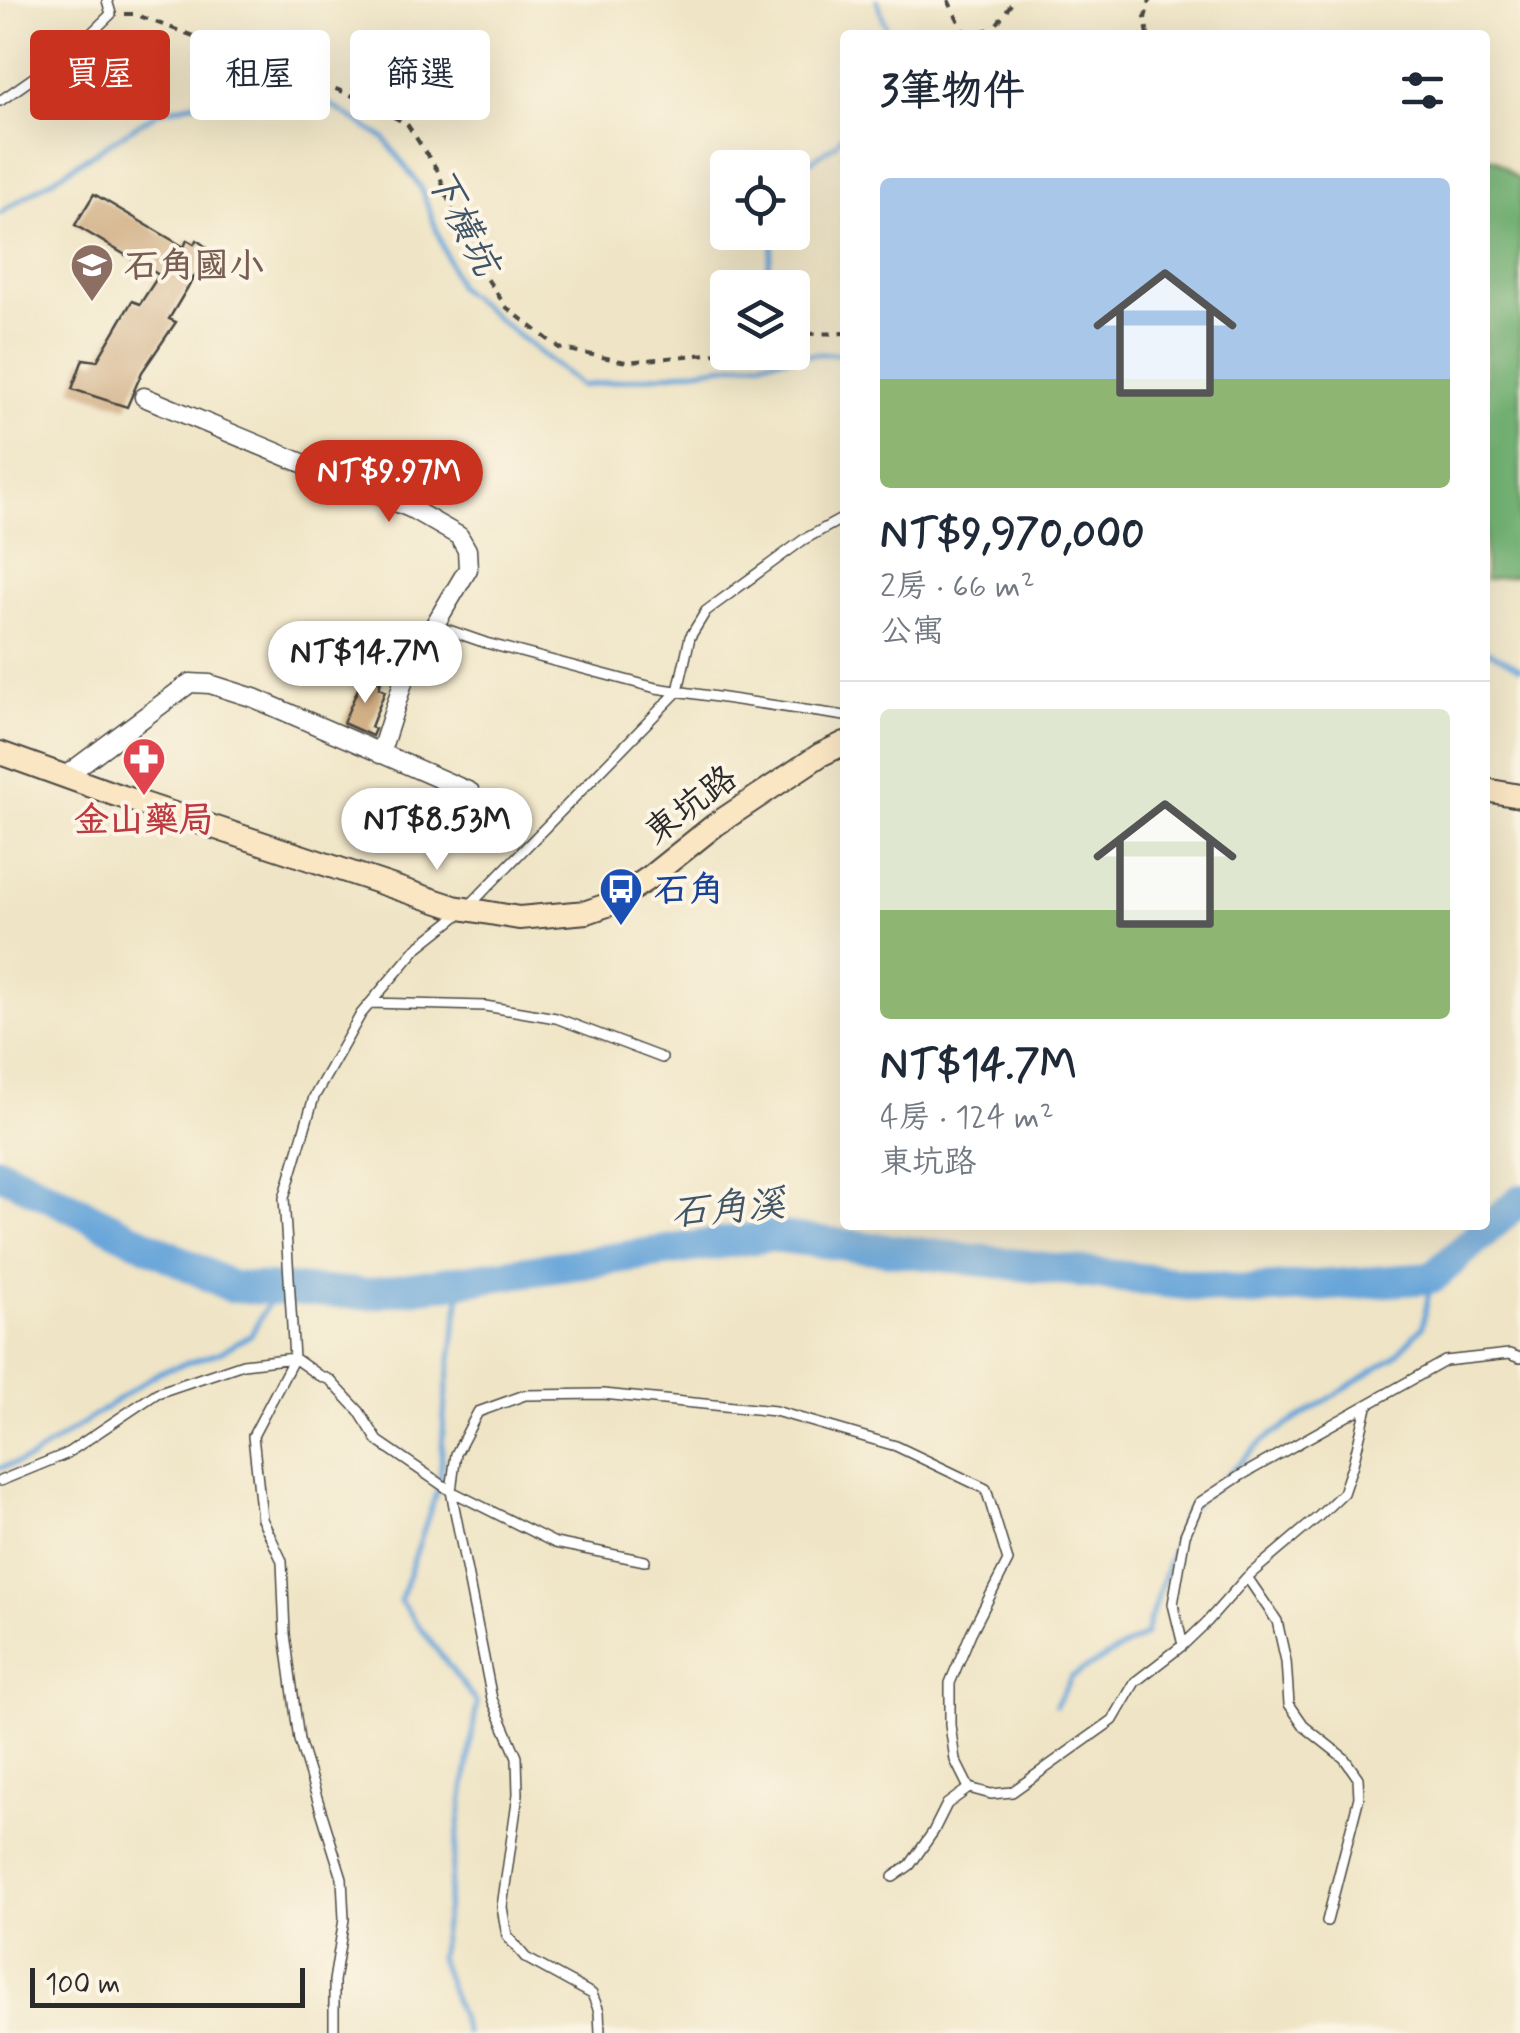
<!DOCTYPE html>
<html lang="zh-TW">
<head>
<meta charset="utf-8">
<style>
	:root { --surface:#fff; --page:#f2f2f3; --text:#1f2937; --muted:#747a83; --line:#e0e1e3; --accent:#c8321e }
	body { margin:0; font-family:Mynerve,"LXGW WenKai TC",sans-serif; background:var(--page); color:var(--text); height:100vh; display:flex; flex-direction:column; font-size:38px; white-space:nowrap }
	* { box-sizing:border-box; margin:0 }
	p { font-size:32px; color:var(--muted) }
	.icon { flex:none; width:55px; height:55px; fill:none; stroke:currentColor; stroke-width:2; stroke-linecap:round; stroke-linejoin:round }
	.map { position:relative; flex:1; overflow:hidden }
	.sheet { position:absolute; left:840px; top:30px; width:650px; height:1200px; display:flex; flex-direction:column; background:var(--surface); border-radius:10px; box-shadow:0 10px 40px #0002 }
	.sheet>* { flex:none }
	.top-card { position:absolute; left:30px; top:30px; width:660px; height:90px; display:flex; gap:20px }
	.fabs { position:absolute; left:710px; top:150px; display:grid; gap:20px }
	.fabs a { display:grid; place-items:center; width:100px; height:100px; border-radius:10px; background:var(--surface); box-shadow:0 10px 40px #0002; font-size:50px }
	.scale { position:absolute; left:30px; bottom:25px; width:275px; box-sizing:border-box; padding-left:10px; border:5px solid #2b2b2b; border-top:0; font-size:28px; line-height:35px; white-space:nowrap; color:#2b2b2b; -webkit-text-stroke:8px #fcf5e5; paint-order:stroke }
	.price { position:absolute; translate:-50% -85px; padding:0 22px; border-radius:35px; background:#fff; color:#222; font-size:32px; line-height:65px; filter:drop-shadow(0 2px 5px #0008) }
	.price::after { content:''; position:absolute; left:50%; top:60px; width:30px; height:22px; margin-left:-15px; background:inherit; clip-path:polygon(0 0,100% 0,50% 100%) }
	.price.current { background:var(--accent); color:#fff }
	ul { padding:0; list-style:none }
	li { display:grid; align-content:center; gap:20px; height:530px; padding:0 40px }
	li+li { border-top:2px solid var(--line) }
	li span { display:grid; place-items:center; height:310px; border-radius:10px; color:#555 }
	li>.icon { margin-inline-start:auto }
	span .icon { width:180px; height:180px; fill:#fffc; stroke-width:1 }
	li b { font-size:42px }
	h2 { display:flex; justify-content:space-between; align-items:center; height:120px; padding:0 40px; font-size:42px }
	.chip { padding:0 35px; border-radius:10px; background:var(--surface); box-shadow:0 10px 40px #0002; font-size:35px; line-height:90px }
	.chip.current { background:var(--accent); color:#fff }
	.map>svg:first-child { display:block }
	.forest { fill:#75b474; stroke:#507050; stroke-width:2.5 }
	.lines { fill:none; stroke-linecap:round; stroke-linejoin:round }
	.stream { stroke:#67a5d9; stroke-width:5 }
	.river { stroke:#67a5d9; stroke-width:32 }
	.building { fill:#cba578 }
	.lane-casing { stroke:#484742; stroke-width:12 }
	.street-casing { stroke:#484742; stroke-width:21 }
	.secondary-casing { stroke:#484742; stroke-width:26 }
	.path { stroke:#484742; stroke-width:4; stroke-dasharray:8 8; stroke-linecap:butt }
	.lane { stroke:#fff; stroke-width:9 }
	.street { stroke:#fff; stroke-width:18 }
	.secondary { stroke:#fbe6c4; stroke-width:22 }
	.labels { text-anchor:middle; stroke-width:8; stroke-linejoin:round; paint-order:stroke }
	.education-label { font-size:35px; font-weight:bold; fill:#785e54; stroke:#fcf5e5; text-anchor:start }
	.street-label { font-size:35px; fill:#2b2b2b; stroke:#fcf5e5 }
	.health-label { font-size:35px; font-weight:bold; fill:#be3a42; stroke:#fcf5e5 }
	.transit-label { font-size:35px; font-weight:bold; fill:#164399; stroke:#fcf5e5; text-anchor:start }
	.water-label { font-size:38px; font-style:italic; fill:#405668; stroke:#fcf5e5 }
</style>
</head>
<body>
<div class="map">
<svg width="1520" height="2033" viewBox="0 0 1520 2033">
	<rect width="100%" height="100%" fill="#fcf5e5"/>
	<filter id="ink" filterUnits="userSpaceOnUse"><feTurbulence type="fractalNoise" baseFrequency=".01" numOctaves="2"/><feDisplacementMap in="SourceGraphic" scale="20" xChannelSelector="R" yChannelSelector="G"/><feConvolveMatrix kernelMatrix="1 2 1 2 8 2 1 2 1" color-interpolation-filters="sRGB"/></filter>
	<filter id="wash" filterUnits="userSpaceOnUse"><feTurbulence type="fractalNoise" baseFrequency=".0048" numOctaves="4" result="noise"/><feDisplacementMap in="SourceGraphic" scale="40" xChannelSelector="R" yChannelSelector="G"/><feGaussianBlur stdDeviation="2.25" result="paint"/><feColorMatrix in="noise" values="0 0 0 0 0 0 0 0 0 0 0 0 0 0 0 0 0 1.4 0 .05"/><feComposite in="paint" operator="in"/></filter>
	<g filter="url(#wash)">
		<rect width="100%" height="100%" fill="#efe4c5"/>
		<path class="forest" d="M1485,156L1496,160L1520,180V575L1485,580Z"/>
		<g class="lines">
			<path class="stream" d="M877,0L889,35
				M792,174L836,144L845,130
				M0,213L158,112L218,97L291,91L327,103L384,138L421,188L458,287L581,386L813,354H845
				M764,288L775,232
				M1485,649L1520,668
				M462,1281L445,1400L440,1481L400,1601L477,1703L439,1958L466,2033
				M0,1468L30,1459L159,1372L218,1353L251,1335L276,1289
				M1205,1495L1265,1439L1393,1358L1422,1327L1432,1278
				M1056,1705L1071,1677L1145,1635L1184,1514L1197,1502"/>
			<path class="river" d="M0,1172L232,1287L367,1294L770,1236L1244,1291L1432,1278L1520,1200"/>
		</g>
		<g id="blocks">
			<path class="building" d="M94,194L184,247L187,240L194,244L197,240L210,250L169,319L176,322L142,372L127,407L72,389L83,359L97,361L132,301L140,304L159,275L75,225Z
				M364,675L381,682L379,688L385,691L371,727L375,729L372,736L343,723Z"/>
		</g>
	</g>
	<g filter="url(#ink)">
		<use href="#blocks" fill-opacity="0" stroke="#484742" stroke-width="2.5"/>
		<g class="lines">
			<g class="lane-casing">
				<path id="lane" d="M0,101L76,48L111,14L107,0
					M434,625L486,643L656,688L845,716
					M370,1003L485,1006L556,1018L662,1058
					M0,1481L66,1454L157,1393L243,1364L294,1358L318,1375L330,1380L359,1411L378,1441L451,1491L555,1543L645,1561
					M1247,1577L1277,1621L1286,1661L1289,1704L1305,1727L1344,1758L1358,1778L1359,1797L1327,1921
					M1183,1645L1173,1604L1185,1535L1199,1503L1240,1476L1445,1361L1509,1354L1520,1358
					M893,1877L910,1865L933,1832L947,1804L969,1788L991,1794L1012,1792L1113,1720L1135,1682L1183,1645L1207,1622L1247,1577L1318,1517L1343,1493L1353,1464L1367,1407
					M334,2033V1981L344,1919L342,1878L299,1740L285,1634L282,1561L262,1519L253,1436L294,1358L284,1198L314,1097L361,1014L418,947L466,909L678,691L690,637L706,611L803,540L845,517
					M600,2033L599,2011L592,1994L526,1958L507,1936L502,1907L518,1794L517,1757L492,1699L451,1491L456,1454L478,1412L525,1395L603,1394L775,1411L896,1446L986,1489L1008,1561L971,1633L950,1683V1725L955,1760L969,1788"/>
			</g>
			<g class="street-casing">
				<path id="street" d="M144,397L410,508L459,536L467,550L468,569L406,673L380,754
					M64,777L190,683L210,684L254,698L470,792"/>
			</g>
			<g class="secondary-casing">
				<path id="secondary" d="M0,753L111,793L454,907L519,918L587,912L610,904L650,877L715,825L820,755L845,743
					M1485,790L1520,796"/>
			</g>
			<path class="path" d="M948,0L965,34
				M125,14H134L349,94L407,124L438,171L464,244L506,307L559,348L626,362L728,352
				M965,35L994,28
				M1002,35L994,28L1014,0
				M1148,35L1145,18L1150,0
				M792,338L810,334L845,333"/>
			<use href="#lane" class="lane"/>
			<use href="#street" class="street"/>
			<use href="#secondary" class="secondary"/>
		</g>
	</g>
	<defs>
		<g id="school-pin" transform="scale(2.25)"><path d="M0 17L-7.5 6A9.5 9.5 0 1 1 7.5 6Z" fill="#8d6e63" stroke="#fcf5e5"/><path d="M0-5L7-2L0 1L-7-2ZM-4 1L0 2.5L4 1V4Q0 6-4 4Z" fill="#fff"/></g>
		<g id="pharmacy-pin" transform="scale(2.25)"><path d="M0 17L-7.5 6A9.5 9.5 0 1 1 7.5 6Z" fill="#e0444e" stroke="#fcf5e5"/><path d="M-2-6h4v4h4v4h-4v4h-4v-4h-4v-4h4Z" fill="#fff"/></g>
		<g id="bus-pin" transform="scale(2.25)"><path d="M0 17L-7.5 6A9.5 9.5 0 1 1 7.5 6Z" fill="#1a4fb4" stroke="#fcf5e5"/><path d="M-5-6H5V4H4V6H2V4H-2V6H-4V4H-5ZM-3.5-4V0h7V-4ZM-3.5 1.2v1.5H-2V1.2ZM2 1.2v1.5H3.5V1.2Z" fill="#fff"/></g>
	</defs>
	<g fill-rule="evenodd">
		<use href="#school-pin" x="92" y="265"/>
		<use href="#pharmacy-pin" x="144" y="759"/>
		<use href="#bus-pin" x="621" y="889"/>
	</g>
	<g class="labels">
		<g class="education-label">
			<text x="124" y="277">石角國小</text>
		</g>
		<g class="street-label">
			<text transform="translate(690 804) rotate(-37)" y="12">東坑路</text>
		</g>
		<g class="health-label">
			<text x="144" y="831">金山藥局</text>
		</g>
		<g class="transit-label">
			<text x="654" y="901">石角</text>
		</g>
		<g class="water-label">
			<text transform="translate(464 221) rotate(63)" y="13">下橫坑</text>
			<text transform="translate(728 1207) rotate(-5)" y="13">石角溪</text>
		</g>
	</g>
</svg>
<div class="fabs">
<a><svg class="icon" aria-label="locate" viewBox="0 0 24 24"><circle cx="12" cy="12" r="6"/><path d="M12 2v4M12 18v4M2 12h4M18 12h4"/></svg></a>
<a><svg class="icon" aria-label="layers" viewBox="0 0 24 24"><path d="M12 4l9 5-9 5-9-5zM3 14l9 5 9-5"/></svg></a>
</div>
<div class="scale">100 m</div>
<b class="price current" style="left:389px;top:525px">NT$9.97M</b>
<b class="price" style="left:365px;top:706px">NT$14.7M</b>
<b class="price" style="left:437px;top:873px">NT$8.53M</b>
<div class="top-card">
<a class="chip current">買屋</a>
<a class="chip">租屋</a>
<a class="chip">篩選</a>
</div>
<section class="sheet">
<h2>3筆物件<svg class="icon" aria-label="filters" viewBox="0 0 24 24"><path d="M4 7h16M4 17h16"/><circle cx="9" cy="7" r="2"/><circle cx="15" cy="17" r="2"/></svg></h2>
<ul>
<li><span style="background:linear-gradient(#a9c7e8 65%,#8fb573 0)"><svg class="icon" aria-label="home" viewBox="0 0 24 24"><path d="M3 11l9-7 9 7M6 9v11h12V9"/></svg></span><div><b>NT$9,970,000</b><p>2房 · 66 m²</p><p>公寓</p></div></li>
<li><span style="background:linear-gradient(#dfe7d0 65%,#8fb573 0)"><svg class="icon" aria-label="home" viewBox="0 0 24 24"><path d="M3 11l9-7 9 7M6 9v11h12V9"/></svg></span><div><b>NT$14.7M</b><p>4房 · 124 m²</p><p>東坑路</p></div></li>
</ul>
</section>
</div>
</body>
</html>
